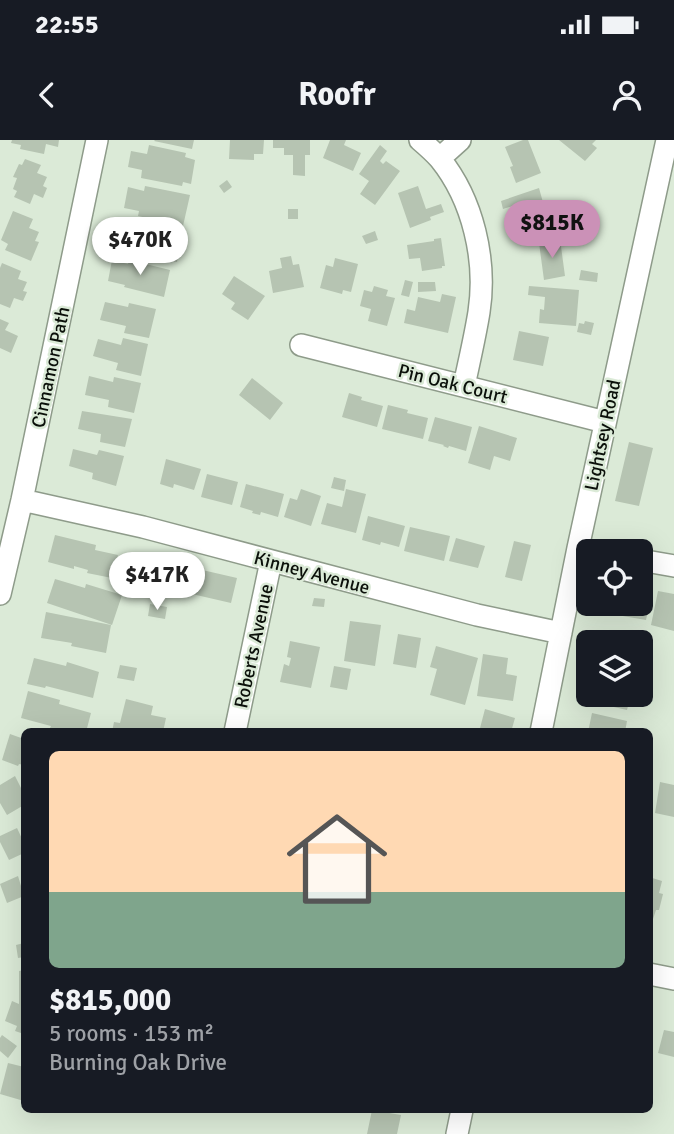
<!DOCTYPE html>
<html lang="en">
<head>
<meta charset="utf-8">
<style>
	:root { --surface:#171b24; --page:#242831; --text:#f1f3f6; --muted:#9ea1a6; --accent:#cb91b7 }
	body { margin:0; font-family:Signika,sans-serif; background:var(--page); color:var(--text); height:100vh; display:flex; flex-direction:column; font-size:26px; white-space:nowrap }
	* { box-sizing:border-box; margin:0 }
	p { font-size:23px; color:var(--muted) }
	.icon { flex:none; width:38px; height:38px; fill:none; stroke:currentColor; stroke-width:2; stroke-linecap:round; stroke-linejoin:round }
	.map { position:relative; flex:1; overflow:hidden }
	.details { position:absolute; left:21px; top:588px; width:632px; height:385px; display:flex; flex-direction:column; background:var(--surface); border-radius:10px; box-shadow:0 7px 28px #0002 }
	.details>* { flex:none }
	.fabs { position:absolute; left:576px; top:399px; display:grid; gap:14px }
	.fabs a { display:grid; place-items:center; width:77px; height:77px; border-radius:10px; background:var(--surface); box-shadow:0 7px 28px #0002; font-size:35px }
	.price { position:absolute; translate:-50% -60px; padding:0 16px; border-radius:24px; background:#fff; color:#222; font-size:23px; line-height:46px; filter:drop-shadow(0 2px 4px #0008) }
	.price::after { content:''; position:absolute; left:50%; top:42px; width:21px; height:16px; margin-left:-10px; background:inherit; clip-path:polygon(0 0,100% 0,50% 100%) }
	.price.selected { background:var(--accent); color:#111 }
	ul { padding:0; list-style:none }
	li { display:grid; align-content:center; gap:14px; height:371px; padding:0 28px }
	li span { display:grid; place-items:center; height:217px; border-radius:10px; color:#555 }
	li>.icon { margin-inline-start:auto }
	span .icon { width:126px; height:126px; fill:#fffc; stroke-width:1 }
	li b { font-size:30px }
	.status { display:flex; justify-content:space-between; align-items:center; height:49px; padding:0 35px; background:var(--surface); direction:ltr }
	.status svg { height:19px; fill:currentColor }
	header { display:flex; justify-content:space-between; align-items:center; height:91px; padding:0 28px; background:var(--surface); font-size:32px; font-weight:700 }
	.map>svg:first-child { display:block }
	.building { fill:#b6c4b2 }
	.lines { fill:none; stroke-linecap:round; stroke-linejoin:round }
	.minor-casing { stroke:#8e9b8a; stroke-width:24 }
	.minor { stroke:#fff; stroke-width:21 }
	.labels { text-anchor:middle; stroke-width:5; stroke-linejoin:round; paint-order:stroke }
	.street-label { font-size:19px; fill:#0b100a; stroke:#dbead7 }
</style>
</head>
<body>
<div class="status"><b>22:55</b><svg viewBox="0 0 49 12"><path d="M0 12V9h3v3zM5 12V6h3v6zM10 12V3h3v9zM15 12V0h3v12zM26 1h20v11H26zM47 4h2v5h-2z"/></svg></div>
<header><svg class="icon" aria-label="back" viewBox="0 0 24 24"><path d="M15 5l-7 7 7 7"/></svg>Roofr<svg class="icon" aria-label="person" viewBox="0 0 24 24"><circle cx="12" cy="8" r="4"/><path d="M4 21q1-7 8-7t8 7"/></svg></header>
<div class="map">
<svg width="674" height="994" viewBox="0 0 674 994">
	<rect width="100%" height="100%" fill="#dbead7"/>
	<path class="building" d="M12,0H59L58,7L46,4L44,14L20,9L21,5L11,3Z
		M155,0H194L192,9L154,1Z
		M230,0H264L263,14H254V20L229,19Z
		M273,0H310V15H305V36L293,35V15H284V8H273Z
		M330,0H346L344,5L361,13L353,31L323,18Z
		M523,0H528L541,33L516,43L510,27L513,26L505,7Z
		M559,0H596L592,4L597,8L585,21Z
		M149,5L186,13L185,17L195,20L191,44L183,42L182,46L141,38L142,30L128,27L131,11L147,14Z
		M380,5L387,11L380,21L383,24L386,21L400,31L375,65L360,54L369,41L359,34Z
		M25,19L41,25L37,33L47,37L43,46L47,48L43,58L34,54L30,64L14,57L17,51L13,49L17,38L13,37L19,24L22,25Z
		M227,40L232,47L224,53L219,46Z
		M145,46L190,55L183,86L138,76L139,71L124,68L128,47L144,51Z
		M418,46L426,69L441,64L444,72L430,77L431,80L410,88L398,53Z
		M539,48L549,84L524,91L521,80L523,79L519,64L503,69L501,61Z
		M288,69H298V79H288Z
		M13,71L33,79L29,88L39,92L35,101L39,102L31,121L5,110L8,104L1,100Z
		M138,82L183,92L177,122L132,113L133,108L115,104L120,83L137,87Z
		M375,91L378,100L366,104L362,96Z
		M441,98L445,126H442V128L422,131L420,118L409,119L407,105L434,101V99Z
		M560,99L565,136L544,140L539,103Z
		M291,116L293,125L299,124L304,147L273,153L269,131L282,128L280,118Z
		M335,118L358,124L351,152L343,150L342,154L320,148L326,125L333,127Z
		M112,120L128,124L129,120L170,130L164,157L124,147L125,145L108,141Z
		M2,123L21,131L18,139L27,142L23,151L27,152L23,161L14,158L10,168L0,164V128Z
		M581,130L598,133L597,142L579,140Z
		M234,136L265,156L248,180L231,169L235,163L222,154Z
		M405,140L413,142L409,157L401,155Z
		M418,142H435L436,151L418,152Z
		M374,146L388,150L386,156L395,158L387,186L368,181L371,169L360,166L364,150L372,152Z
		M529,146L579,150L576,186L539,183L540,169L544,170L545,157L528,155Z
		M442,154L456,157L448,193L404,183L407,169L415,171L418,157L440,162Z
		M105,162L128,167L129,163L156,169L149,198L124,193L126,186L100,180Z
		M0,179L9,183L5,190L18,196L11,213L0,208Z
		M585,181L594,183L591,195L577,192L579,183L584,184Z
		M519,191L549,197L543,226L513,220Z
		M123,198L148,204L141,236L116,230L118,223L93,216L98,199L121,205Z
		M89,236L113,242L114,237L141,243L134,273L108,267L109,260L85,255Z
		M252,238L283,263L270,280L239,255Z
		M349,253L362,257L361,260L383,266L377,287L342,277Z
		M388,265L408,270L407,273L428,278L423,299L382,289Z
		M82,271L132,279L125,307L100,302L101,294L78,289Z
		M435,277L472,287L466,311L449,306L448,308L443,306L444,305L428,301Z
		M479,286L517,298L510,321L494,316L490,330L468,323Z
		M629,302L653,308L639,366L615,361Z
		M73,309L97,315L99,310L124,316L116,346L92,339L93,333L69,326Z
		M166,319L201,329L194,350L174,344L173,348L160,344Z
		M207,334L238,342L232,365L201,357Z
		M334,337L346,340L344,351L331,348Z
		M246,344L284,354L278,377L261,372L260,375L252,373L253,371L240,367Z
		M301,349L321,356L311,386L284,377L290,358L297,360Z
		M346,349L366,354L356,393L321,384L327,363L342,367Z
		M368,376L405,386L399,407L381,402L380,405L362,400Z
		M410,387L450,396L444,421L404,411Z
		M55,395L96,405L95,410L118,415L112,438L87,433L88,430L74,426V429L48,422Z
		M456,398L485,406L478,428L449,421Z
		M514,401L531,405L522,441L505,437Z
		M185,426L237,438L231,463L179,451Z
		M55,439L85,448L86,444L122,455L112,485L47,463Z
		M640,450L652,452L646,480L611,474L612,464H640Z
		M658,451L674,454V491L651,485Z
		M314,458L325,459L324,467L312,466Z
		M150,464L167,467L165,479L148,476Z
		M46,472L111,485L106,513L71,506L72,503L41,498Z
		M350,481L381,485L375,526L344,521Z
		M398,494L421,498L416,528L393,524Z
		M290,501L320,507L311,548L280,542L284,524L289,526L291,518L287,517Z
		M436,506L478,518L465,565L430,555L437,529L430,527Z
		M483,514L508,518L506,534L517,536L513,561L477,556Z
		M34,518L66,526L67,522L99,532L93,558L46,546L45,548L27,544Z
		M120,525L137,528L134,541L117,538Z
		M334,526L351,529L347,550L330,547Z
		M640,533L650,535L644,565L629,562L627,570L605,565L607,555H640Z
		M28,551L60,560L59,564L91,573L86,592H62L50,588L51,586L21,578Z
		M126,559L153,566L151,575L166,578L163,592H112L114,582L120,583Z
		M485,569L515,578L511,592H479Z
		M592,573L627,581L625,592H588Z
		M10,594L24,599V625L19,624L18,626L2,620Z
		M15,636L24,654V665L7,675L0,663V645Z
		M660,642L674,645V677L655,673Z
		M17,688L24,703V713L9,720L0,702V696Z
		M18,736L24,756L7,763L0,744Z
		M649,737L662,741L659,753L663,754L659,770H656L653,779L649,777Z
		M24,803V817L18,818L16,805Z
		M24,830V894L15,891L17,886L5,881L12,861L19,864V831Z
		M664,890L674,892V917L658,913Z
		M2,895L17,906L8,918L0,911V898Z
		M8,923L24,927V961L0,954Z
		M372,970L401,975L397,994H367Z"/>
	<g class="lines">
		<g class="minor-casing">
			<path id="minor" d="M420,0C427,6 434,12 440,19C473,60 487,120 479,172C475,197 469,222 464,246
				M440,18L460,0
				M301,205L605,282
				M22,360L143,387L477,475L561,493
				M640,420L674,426
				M0,454L22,360L97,0
				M235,592L271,421
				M541,592L578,408L667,0
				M649,834L674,839
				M457,994L462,970"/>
		</g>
		<use href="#minor" class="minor"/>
	</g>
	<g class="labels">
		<g class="street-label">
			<text transform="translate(50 227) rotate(-78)" y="7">Cinnamon Path</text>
			<text transform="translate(453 243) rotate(14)" y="7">Pin Oak Court</text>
			<text transform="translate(602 295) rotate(-78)" y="7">Lightsey Road</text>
			<text transform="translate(312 432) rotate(15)" y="7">Kinney Avenue</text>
			<text transform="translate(253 506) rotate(-78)" y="7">Roberts Avenue</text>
		</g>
	</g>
</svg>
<div class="fabs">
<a><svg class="icon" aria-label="locate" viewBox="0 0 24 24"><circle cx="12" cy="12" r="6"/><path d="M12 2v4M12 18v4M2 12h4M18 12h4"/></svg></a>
<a><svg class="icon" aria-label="layers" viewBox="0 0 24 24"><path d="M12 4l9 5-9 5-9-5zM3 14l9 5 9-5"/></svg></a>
</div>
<b class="price selected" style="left:552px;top:120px">$815K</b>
<b class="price" style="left:140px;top:137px">$470K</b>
<b class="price" style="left:157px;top:472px">$417K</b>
<section class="details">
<ul>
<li><span style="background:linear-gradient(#ffd9b3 65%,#7fa58c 0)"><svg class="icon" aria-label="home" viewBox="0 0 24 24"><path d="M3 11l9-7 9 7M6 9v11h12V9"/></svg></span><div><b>$815,000</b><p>5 rooms · 153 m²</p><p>Burning Oak Drive</p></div></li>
</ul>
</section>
</div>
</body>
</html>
